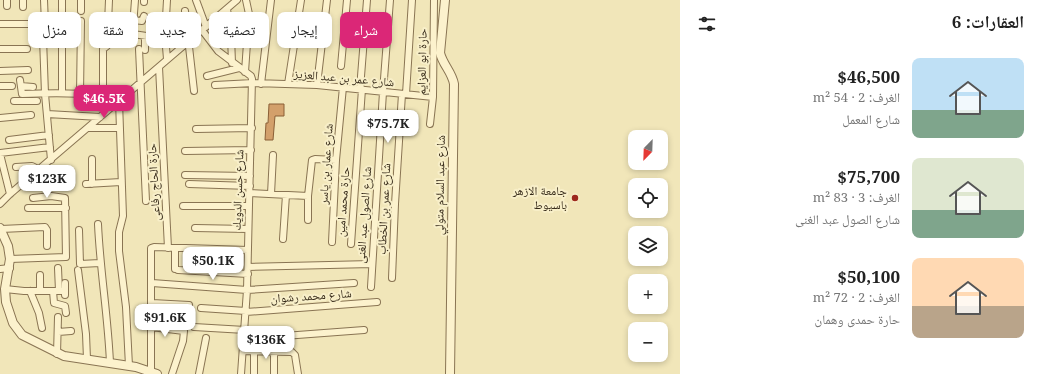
<!DOCTYPE html>
<html lang="ar">
<head>
<meta charset="utf-8">
<style>
	:root { --surface:#fff; --page:#f6f6f6; --text:#222; --muted:#767676; --accent:#db2777 }
	body { margin:0; font-family:"Noto Serif","Noto Naskh Arabic",serif; background:var(--page); color:var(--text); direction:rtl; height:100vh; display:flex; flex-direction:column; font-size:15px; white-space:nowrap }
	* { box-sizing:border-box; margin:0 }
	p { font-size:13px; color:var(--muted) }
	.icon { flex:none; width:22px; height:22px; fill:none; stroke:currentColor; stroke-width:2; stroke-linecap:round; stroke-linejoin:round }
	.map { position:relative; flex:1; overflow:hidden; direction:ltr }
	.details { display:flex; flex-direction:column; background:var(--surface); width:360px }
	.details>* { flex:none }
	.top-card { position:absolute; left:12px; top:12px; width:380px; height:36px; direction:rtl; display:flex; gap:8px }
	.needle { width:26px; rotate:203deg }
	.buttons { position:absolute; left:628px; top:130px; display:grid; gap:8px }
	.buttons a { display:grid; place-items:center; width:40px; height:40px; border-radius:8px; background:var(--surface); box-shadow:0 2px 6px #0003; font-size:20px }
	.price { position:absolute; translate:-50% -34px; padding:0 9px; border-radius:8px; background:#fff; color:#222; font-size:13px; line-height:26px; filter:drop-shadow(0 1px 2px #0008) }
	.price::after { content:''; position:absolute; left:50%; top:24px; width:12px; height:9px; margin-left:-6px; background:inherit; clip-path:polygon(0 0,100% 0,50% 100%) }
	.price.active { background:var(--accent); color:#fff }
	ul { padding:0; list-style:none }
	li { display:flex; align-items:center; gap:12px; height:100px; padding:0 16px }
	li span { display:grid; place-items:center; flex:none; width:112px; height:80px; border-radius:8px; color:#555 }
	li>.icon { margin-inline-start:auto }
	span .icon { width:48px; height:48px; fill:#fffc; stroke-width:1 }
	li b { font-size:17px }
	h2 { display:flex; justify-content:space-between; align-items:center; height:48px; padding:0 16px; font-size:17px }
	.pill { padding:0 14px; border-radius:8px; background:var(--surface); box-shadow:0 2px 6px #0003; font-size:14px; line-height:36px }
	.pill.active { background:var(--accent); color:#fff }
	main { display:flex; flex:1; min-height:0 }
	.map>svg:first-child { display:block }
	.building { fill:#d3a06b; stroke:#8a5f36 }
	.lines { fill:none; stroke-linecap:round; stroke-linejoin:round }
	.minor-casing { stroke:#897453; stroke-width:8 }
	.tertiary-casing { stroke:#897453; stroke-width:10 }
	.minor { stroke:#fcf2cd; stroke-width:6 }
	.tertiary { stroke:#fcf2cd; stroke-width:8 }
	.poi-dot { fill:#9d281d; stroke:#f8efc9; stroke-width:1.5 }
	.labels { text-anchor:middle; stroke-width:4; stroke-linejoin:round; paint-order:stroke }
	.street-label { font-size:12px; fill:#362a19; stroke:#f8efc9 }
	.poi-label { font-size:12px; fill:#362a19; stroke:#f8efc9; text-anchor:end }
</style>
</head>
<body>
<main>
<section class="details">
<h2>العقارات: 6<svg class="icon" aria-label="filters" viewBox="0 0 24 24"><path d="M4 7h16M4 17h16"/><circle cx="9" cy="7" r="2"/><circle cx="15" cy="17" r="2"/></svg></h2>
<ul>
<li><span style="background:linear-gradient(#bfe0f5 65%,#7fa58c 0)"><svg class="icon" aria-label="home" viewBox="0 0 24 24"><path d="M3 11l9-7 9 7M6 9v11h12V9"/></svg></span><div><b>$46,500</b><p>الغرف: 2 · 54 m²</p><p>شارع المعمل</p></div></li>
<li><span style="background:linear-gradient(#dfe7d0 65%,#7fa58c 0)"><svg class="icon" aria-label="home" viewBox="0 0 24 24"><path d="M3 11l9-7 9 7M6 9v11h12V9"/></svg></span><div><b>$75,700</b><p>الغرف: 3 · 83 m²</p><p>شارع الصول عبد الغنى</p></div></li>
<li><span style="background:linear-gradient(#ffd9b3 60%,#b9a48a 0)"><svg class="icon" aria-label="home" viewBox="0 0 24 24"><path d="M3 11l9-7 9 7M6 9v11h12V9"/></svg></span><div><b>$50,100</b><p>الغرف: 2 · 72 m²</p><p>حارة حمدى وهمان</p></div></li>
</ul>
</section>
<div class="map">
<svg width="680" height="374" viewBox="0 0 680 374">
	<rect width="100%" height="100%" fill="#f1e6b9"/>
	<path class="building" d="M269,104H284V116H275L273,140H265L266,123H268Z"/>
	<g class="lines">
		<g class="minor-casing">
			<path id="minor" d="M7,0V6
				M23,0V7
				M62,0V93
				M167,0L165,35L167,59
				M196,0L206,27
				M144,2V0
				M227,9L231,36L232,63
				M81,11V0
				M185,11L194,91
				M134,20L142,21L144,16
				M0,24H45L44,0
				M202,30L218,51L251,76L252,79L247,290L241,374
				M133,34L153,37
				M145,36V50
				M43,38L45,94L51,160
				M132,40L135,0
				M0,49H27
				M139,49L146,201
				M341,66L347,0
				M159,67L168,248
				M0,71L28,70
				M245,72L249,14L246,0
				M207,76L239,68
				M20,80L22,94C45,93 100,91 119,101L123,216L119,232V251L126,307L129,366
				M261,84L271,0
				M288,84L301,0
				M215,85L253,83L317,85L433,97
				M317,85L327,0
				M0,86H12
				M21,86L33,87
				M360,89L367,0
				M406,94L412,0
				M80,95L81,21
				M103,97V49L107,46L109,0
				M14,101H37
				M47,114L100,117
				M0,118L31,115
				M430,124L433,97L434,0
				M88,128H120
				M196,129L252,128
				M9,140L49,135
				M185,151L251,150
				M0,153L50,147
				M0,154L10,194
				M92,159V184
				M16,167L32,166L36,168L37,172
				M185,175L250,176
				M31,177H52
				M86,184L121,182
				M189,184L250,186
				M249,193L308,196
				M271,194L273,155
				M0,204L10,194L237,0
				M183,206H249
				M28,208H66
				M308,220V196L312,160L315,159L336,160
				M98,224C100,270 108,316 110,363
				M195,228L248,229
				M1,229L45,227L47,230V246
				M79,230L80,264L100,263
				M283,239L286,195
				M332,242L336,160L343,87
				M351,244L362,89
				M10,259L66,257L65,198L51,196L33,198
				M248,267L372,264
				M58,268L59,291
				M0,269L10,268
				M175,269V248
				M78,270L86,334L87,359
				M178,270L248,274
				M40,275V291
				M392,278L395,204L402,94
				M65,283V295
				M152,283L247,290L354,283
				M371,287L383,92L390,0
				M5,289L24,291H65
				M30,291L39,313L42,328
				M53,291L54,303L65,306L66,313
				M152,303L189,305
				M201,308L246,311
				M246,312L377,302
				M151,327L184,331L183,341L172,374
				M194,327L245,330
				M58,332L71,331
				M245,339L364,330
				M244,351L292,352L295,355L298,374
				M254,351V374
				M274,351V374
				M57,354L58,317
				M151,372V248L154,247L248,250
				M199,374L206,338"/>
		</g>
		<g class="tertiary-casing">
			<path id="tertiary" d="M445,0L440,53C443,65 452,72 454,84L450,374
				M0,228L8,246L10,259L5,289L6,302L13,323L22,335L64,356L136,367L157,374"/>
		</g>
		<use href="#minor" class="minor"/>
		<use href="#tertiary" class="tertiary"/>
	</g>
	<circle class="poi-dot" cx="575" cy="198" r="4"/>
	<g class="labels">
		<g class="street-label">
			<text transform="translate(422 62) rotate(-89)" y="4">حارة ابو العزايم</text>
			<text transform="translate(344 78) rotate(5)" y="4">شارع عمر بن عبد العزيز</text>
			<text transform="translate(326 164) rotate(-86)" y="4">شارع عمار بن ياسر</text>
			<text transform="translate(154 182) rotate(-93)" y="4">حارة الحاج رفاعى</text>
			<text transform="translate(440 185) rotate(-89)" y="4">شارع عبد السلام متولي</text>
			<text transform="translate(238 190) rotate(-88)" y="4">شارع حسن الدويك</text>
			<text transform="translate(343 202) rotate(-86)" y="4">حارة محمد امين</text>
			<text transform="translate(384 209) rotate(-87)" y="4">شارع عمر بن الخطاب</text>
			<text transform="translate(364 215) rotate(-86)" y="4">شارع الصول عبد الغنى</text>
			<text transform="translate(311 296) rotate(-4)" y="4">شارع محمد رشوان</text>
		</g>
		<g class="poi-label">
			<text x="567" y="195">جامعة الازهر<tspan x="567" dy="14">باسيوط</tspan></text>
		</g>
	</g>
</svg>
<div class="buttons">
<a><svg class="needle" viewBox="-14 -14 28 28"><path d="M0-13l5 13h-10z" fill="#e53935"/><path d="M0 13l5-13h-10z" fill="#767676"/></svg></a>
<a><svg class="icon" aria-label="locate" viewBox="0 0 24 24"><circle cx="12" cy="12" r="6"/><path d="M12 2v4M12 18v4M2 12h4M18 12h4"/></svg></a>
<a><svg class="icon" aria-label="layers" viewBox="0 0 24 24"><path d="M12 4l9 5-9 5-9-5zM3 14l9 5 9-5"/></svg></a>
<a>+</a>
<a>−</a>
</div>
<b class="price active" style="left:104px;top:119px">$46.5K</b>
<b class="price" style="left:388px;top:144px">$75.7K</b>
<b class="price" style="left:47px;top:199px">$123K</b>
<b class="price" style="left:213px;top:281px">$50.1K</b>
<b class="price" style="left:165px;top:338px">$91.6K</b>
<b class="price" style="left:266px;top:360px">$136K</b>
<div class="top-card">
<a class="pill active">شراء</a>
<a class="pill">إيجار</a>
<a class="pill">تصفية</a>
<a class="pill">جديد</a>
<a class="pill">شقة</a>
<a class="pill">منزل</a>
</div>
</div>
</main>
</body>
</html>
